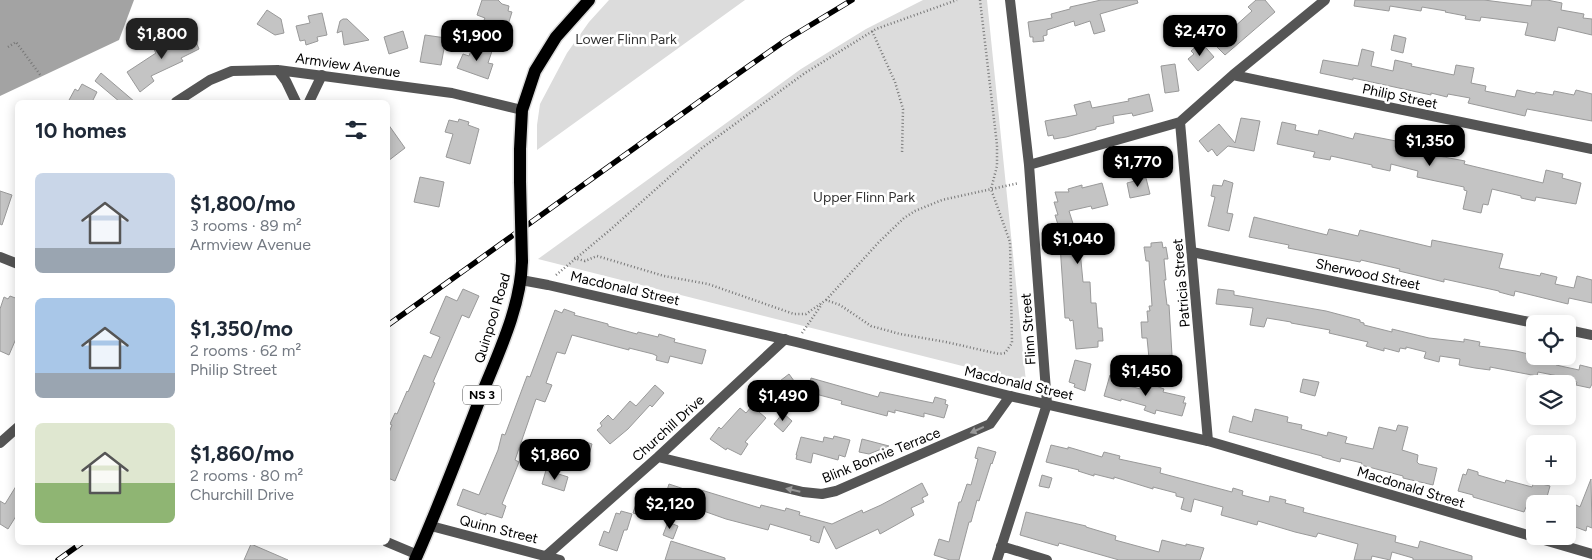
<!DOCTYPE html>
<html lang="en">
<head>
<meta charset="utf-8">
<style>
	:root { --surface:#fff; --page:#f6f6f7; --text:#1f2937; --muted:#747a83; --accent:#000 }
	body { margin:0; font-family:Figtree,sans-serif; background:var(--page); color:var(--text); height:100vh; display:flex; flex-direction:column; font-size:19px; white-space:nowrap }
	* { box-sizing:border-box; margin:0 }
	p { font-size:16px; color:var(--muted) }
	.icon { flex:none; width:28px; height:28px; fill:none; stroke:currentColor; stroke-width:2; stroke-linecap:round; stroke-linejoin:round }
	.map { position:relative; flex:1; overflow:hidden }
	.details { position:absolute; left:15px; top:100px; width:375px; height:445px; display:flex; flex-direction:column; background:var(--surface); border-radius:8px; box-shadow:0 2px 12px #0003 }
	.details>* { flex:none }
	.tools { position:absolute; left:1526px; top:315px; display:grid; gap:10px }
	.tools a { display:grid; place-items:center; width:50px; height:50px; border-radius:8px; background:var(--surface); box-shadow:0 2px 12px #0003; font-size:25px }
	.price { position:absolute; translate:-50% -42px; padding:0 11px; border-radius:10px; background:var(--accent); color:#fff; font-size:16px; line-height:32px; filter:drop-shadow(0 1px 2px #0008) }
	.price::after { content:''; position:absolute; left:50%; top:30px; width:15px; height:11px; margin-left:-8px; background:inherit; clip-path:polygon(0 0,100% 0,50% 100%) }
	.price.current { background:#222; color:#fff }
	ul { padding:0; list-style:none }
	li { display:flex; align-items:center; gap:15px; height:125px; padding:0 20px }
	li span { display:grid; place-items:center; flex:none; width:140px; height:100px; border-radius:8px; color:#555 }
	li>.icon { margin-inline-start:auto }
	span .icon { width:60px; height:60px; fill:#fffc; stroke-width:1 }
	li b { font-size:21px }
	h2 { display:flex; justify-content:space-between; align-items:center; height:60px; padding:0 20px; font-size:21px }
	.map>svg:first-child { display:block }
	.green { fill:#dcdcdc }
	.water { fill:#a3a3a3 }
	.building { fill:#c4c4c4; stroke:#999 }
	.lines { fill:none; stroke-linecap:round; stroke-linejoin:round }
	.primary-casing { stroke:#dbdbdb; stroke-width:15 }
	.path { stroke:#777; stroke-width:2.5; stroke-dasharray:1 2.5; stroke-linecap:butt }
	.minor { stroke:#555; stroke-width:10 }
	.tertiary { stroke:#555; stroke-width:10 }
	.primary { stroke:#000; stroke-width:12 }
	.rail-casing { stroke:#000; stroke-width:5.5 }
	.rail { stroke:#fff; stroke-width:4; stroke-dasharray:11; stroke-linecap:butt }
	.primary-bridge-casing { stroke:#dbdbdb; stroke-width:15; stroke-linecap:butt }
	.primary-bridge { stroke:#000; stroke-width:12 }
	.oneway { fill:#999 }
	.labels { text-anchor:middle; stroke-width:5; stroke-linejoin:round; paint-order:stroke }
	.shield { fill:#fff; stroke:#4c4c4c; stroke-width:1 }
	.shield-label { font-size:12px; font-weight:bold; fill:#000 }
	.park-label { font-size:14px; fill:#333; stroke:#fff }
	.street-label { font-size:14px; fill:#000; stroke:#fff }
</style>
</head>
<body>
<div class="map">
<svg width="1592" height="560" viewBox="0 0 1592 560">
	<rect width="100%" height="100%" fill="#fff"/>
	<path class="green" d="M609,0H745L537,150V125L540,104L567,53L589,22Z
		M923,0H987L1026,382L538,259L801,69L866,29Z"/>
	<path class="water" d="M0,0H134L119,40L0,96Z"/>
	<path class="building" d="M482,0H498L502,4L509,6L508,11L512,12L507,28L484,20L485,18L477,15Z
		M1101,0H1137L1138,3L1100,14L1105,31L1094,34L1090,21L1075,26L1074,21L1047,30V35L1043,36L1044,41L1033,42V37H1030L1028,22L1052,18L1051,14L1070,9V7Z
		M1256,0H1265L1275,12L1225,55L1216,46L1234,30L1233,28L1252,11L1248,7Z
		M1355,0H1484L1531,6L1532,0H1547L1562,3L1561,10L1584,14L1583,18L1592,19V35L1558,27L1555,41L1525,35L1528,23L1481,17L1480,21L1465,19L1466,16L1445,12L1446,11L1422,7L1421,11L1390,6L1389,11L1354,6Z
		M267,10L281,19L284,33L275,35L257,24Z
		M322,13L327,35L317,37L318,41L306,45L305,40L300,41L296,26L310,23L308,16Z
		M343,19H347L369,40L344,45L342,31L337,33L340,21Z
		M403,31L408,48L389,54L384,37Z
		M181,35L183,40L185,39L186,41L194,37L199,49L181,58L183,61L151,76L154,81L140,92L127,72L156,53L153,48Z
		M425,35L446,38L441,65L420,62Z
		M1394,35L1406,38L1403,53L1391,50Z
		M1201,42L1214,57L1198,71L1188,59L1194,54L1191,51Z
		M473,45L492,51L488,63L493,64L488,79L457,68L463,54L469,56Z
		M1362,49L1374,52L1371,66L1393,71L1395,60L1412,64L1411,66L1454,75L1456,65L1474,68L1471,83L1486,86L1485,91L1515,97L1517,90L1535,94L1536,92L1553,95L1554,91L1574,95L1576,90L1592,94V121L1527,109L1525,116L1468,103L1470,98L1448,94L1447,97L1431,93V95L1353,78V80L1320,73L1323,60L1358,66Z
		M1175,64L1179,91L1165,93L1161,66Z
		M101,73L135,102H120L95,81Z
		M82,84L97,92L92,102H68L75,89L78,91Z
		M1149,94L1153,111L1133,116L1132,113L1113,116L1114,123L1096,127V129L1066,137L1054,139L1053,135L1048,136L1045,121L1077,115L1074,105L1090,101L1092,108L1129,101L1128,99Z
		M1241,118L1260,121L1254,151L1228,146L1217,156L1212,149L1208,152L1199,141L1219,124L1235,143Z
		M459,119L469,122L468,125L479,129L470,164L446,157L453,134L445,132L449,120L458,122Z
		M1282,122L1296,125L1295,130L1318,135L1319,130L1353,139L1355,133L1396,141L1413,145L1412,151L1465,161L1464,164L1543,183L1546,170L1563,174L1562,178L1581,183L1576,204L1536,197L1535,201L1521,198V196L1492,189L1488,205L1483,204L1481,213L1463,209L1467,191L1464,190V187L1417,177L1418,171L1391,164L1390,171L1372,167V165L1331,156L1330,160L1313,157L1315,152L1277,144Z
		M388,124L405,148L388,161Z
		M420,177L444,182L439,207L414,202Z
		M1146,178L1150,194L1130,198L1127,183Z
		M1224,180L1233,183L1227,213L1233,214L1229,231L1208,226L1215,197L1211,196L1213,185L1222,186Z
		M1102,183L1108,205L1092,209L1091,206L1069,211L1075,230L1078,229L1083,282H1090L1091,303H1096L1098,328H1102L1103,341H1098V347L1076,349L1073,320L1070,321L1069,318H1065L1060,245L1064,244L1055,215H1058L1054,202H1058L1055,192H1069L1068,189L1082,185V188Z
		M0,191L12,195L2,225L0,224Z
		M1254,217L1327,235L1329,229L1358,236L1360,230L1431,247L1432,240L1503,254L1499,268L1540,276L1541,273L1557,277L1555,284L1574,288L1577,276L1592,280V303L1569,298L1568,304L1515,291L1514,296L1499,292V291L1444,279V282L1424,277L1399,271L1400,269L1361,260L1360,262L1288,248L1289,245L1249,237Z
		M1162,242L1163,248L1166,247L1168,259H1164L1166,280H1164L1167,305H1169L1172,355L1149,358L1147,338H1142L1141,322H1148L1147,311H1150L1149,306H1152L1149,261H1146L1144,247H1151V243Z
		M463,289L479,296L469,318L462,315L433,382L435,383L395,481L388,478V435L392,425L390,424L395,413L397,414L407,391L408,392L424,355L431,358L440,337L430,333L446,296L457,301Z
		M1218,289L1234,291V295L1326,311L1360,320V322L1364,323V325L1392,332V329L1429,338L1464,342V339L1480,342L1479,346L1516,351L1557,361L1556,365L1579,370L1580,365L1592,368V384L1590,388L1576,385L1577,382L1558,378V376L1538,372L1537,376L1490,367V370L1475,368L1459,365L1460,359L1440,356L1439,362L1424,358L1426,352L1406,347V349L1400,348L1399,352L1384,348V351L1366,346L1368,342L1329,333L1330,330L1291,323V322L1267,318L1264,327L1250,325L1253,308L1216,304Z
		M10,296L18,299V334L9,355L0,351V309L4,297L8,299Z
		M564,309L575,313L574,315L608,324V326L637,334L638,332L658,337L659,334L675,339L674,342L706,350L702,364L670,356L668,363L656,360L657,356L653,354L629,348V350L572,335L565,354L557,352L546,383L552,385L545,402L536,399L515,460L519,462L502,504L506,506L502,518L486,513V515L457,505L463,489L479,495L498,450L502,434L505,435L527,376L530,377L555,310L562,313Z
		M1075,360L1091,364L1085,391L1074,387L1075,384L1069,382Z
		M789,374L797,385L785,395L776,384Z
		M1110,375L1126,379L1125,385L1149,391L1151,384L1164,389L1163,392L1185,397L1183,403H1186L1182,416L1156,410L1155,414L1144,410L1146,406L1121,399V401L1104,396Z
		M811,378L878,397L880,392L933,403L935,397L946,400L945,404L948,405L944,418L924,413V417L895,410V413L888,411L887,416L841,404L842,401L808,392Z
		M1303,379L1319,382L1315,396L1300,392Z
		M655,385L664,393L652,407L650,405L628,429L610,444L597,430L602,426L600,423L608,415L613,420L630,401L636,406Z
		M752,406L766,418L745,442L748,444L741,455L727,448L726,450L710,439L719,427L721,429L740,408L746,413Z
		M1255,409L1288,417L1287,422L1302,425L1301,429L1327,436L1328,432L1347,437L1345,443L1373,449L1379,427L1396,431L1398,425L1408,427L1402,450L1418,455L1417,462L1419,464L1437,468L1433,485L1403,478V476L1361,465L1362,463L1341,458L1340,462L1322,457V456L1229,432L1233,416L1252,422Z
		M783,413L792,421L783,432L774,424Z
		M834,436L850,440L845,457L839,455L838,460L813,453L811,463L796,459L797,455H796L801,437L823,442L824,437L833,439Z
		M862,439L889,446L869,454L859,452Z
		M583,441L592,444L587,462L578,459Z
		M554,443L562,452L552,460L545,450Z
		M1051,445L1068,449V447L1102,457L1104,452L1120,456L1119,459L1161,468L1160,473L1232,492L1233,488L1243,491L1242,495L1269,502L1270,496L1286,500L1285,503L1304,508L1303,512L1396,536L1395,542L1418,548L1420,541L1472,556V560H1413V558L1392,552L1390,560L1372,556L1371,560H1354L1358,544L1318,533L1316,537L1295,532L1258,521L1257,525L1221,515L1223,507L1194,499L1191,512L1181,509L1184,498L1176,496V493L1153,487V489L1114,477V479L1094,474V476L1078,471L1079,470L1046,462Z
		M978,447L996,452L992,464L991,463L979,501L977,500L971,522H969L959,560H950L934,555L939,539L949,542L959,502H961L967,484L971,485L978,459L975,458Z
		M1468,469L1478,472V475L1505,483L1506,480L1532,487L1534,482L1550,486L1545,504H1535V510L1526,507L1524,512L1473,497V495L1458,491L1463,474L1466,475Z
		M546,470L568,477L564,491L542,484Z
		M1042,475L1052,478L1049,488L1039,486Z
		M1591,479L1592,528L1587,526L1586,531L1573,526L1575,521L1570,520L1576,505L1580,507Z
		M18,483V513L8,529L0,524V501L5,504Z
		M922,483L928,495L922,498L924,502L911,508L914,515L880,534L878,529L836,549L824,526L819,543L810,540L811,536L770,524L768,530L726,519L681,503L678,511L662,506L669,484L690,491L697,492L698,489L760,508L761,505L785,511L786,508L800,512L799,515L832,524L862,510L863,513L881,505Z
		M640,492L654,496L647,517L633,513Z
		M621,511L632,514L627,530H624L617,551L599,545L604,531L609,533L616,513L620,514Z
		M1026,512L1086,526V527L1116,536L1115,540L1159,552L1162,540L1186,546V544L1204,548L1200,560H1119L1059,543L1058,546L1020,535Z
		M668,522L678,526L673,539L663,535Z
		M671,541L725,558V560H665Z
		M251,544L288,560H244Z"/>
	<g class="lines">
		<g class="primary-casing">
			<path id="primary" d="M520,182V149L522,110L535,71L556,37L589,0
				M415,560C439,506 460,451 481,396C498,354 521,307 522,261"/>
		</g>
		<path class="path" d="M872,31L895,82L903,109L902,154
			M8,47L16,42L41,76
			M574,258L585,261L597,256L664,276L708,284L794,314H806L826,300L840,305L871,326L900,334L946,342L999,354L1005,353L1012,343L1010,242L991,189L997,166V145L980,0
			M556,275L610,230L702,148L805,73L876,29L957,0
			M826,300L879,242L904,218L915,211L942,200L1019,183
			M802,333L822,304"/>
		<path class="minor" d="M1233,75L1592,149
			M309,102L322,75
			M1180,122L1208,441
			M1029,165L1180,122L1233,75L1325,0
			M1192,252L1539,324
			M0,257L18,264
			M1568,330L1592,335
			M658,457L803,492L822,494L836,491L990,424L1010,396
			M431,526L560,560
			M387,542L418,555
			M1001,546L1047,560
			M546,556L658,457L785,339
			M997,560L1047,404L1029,165L1010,0"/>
		<path class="tertiary" d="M278,70L286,81L296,102
			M176,102L210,80L232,71L278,70L452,93L522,110
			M521,280L548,285L796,342L1010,396L1208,441L1592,554
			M0,443L18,427"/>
		<use href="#primary" class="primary"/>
		<g class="rail-casing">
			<path id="rail" d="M388,325L739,73L786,40L852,0
				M58,560L83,542"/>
		</g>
		<use href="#rail" class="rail"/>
		<g class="primary-bridge-casing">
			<path id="primary-bridge" d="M520,182L522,261"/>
		</g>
		<use href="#primary-bridge" class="primary-bridge"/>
	</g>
	<defs><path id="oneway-solid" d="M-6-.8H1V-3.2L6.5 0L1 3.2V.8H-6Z" transform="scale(1.25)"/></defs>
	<g class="oneway">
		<use href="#oneway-solid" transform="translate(977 430) rotate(156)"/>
		<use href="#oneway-solid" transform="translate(793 490) rotate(-167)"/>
	</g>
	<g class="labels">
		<rect class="shield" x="463" y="385.5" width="38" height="19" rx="4"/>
		<g class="shield-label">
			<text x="482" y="399">NS 3</text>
		</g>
		<g class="park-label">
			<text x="626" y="44">Lower Flinn Park</text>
			<text x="864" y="202">Upper Flinn Park</text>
		</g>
		<g class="street-label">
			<text transform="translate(348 65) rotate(8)" y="5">Armview Avenue</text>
			<text transform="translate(1400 96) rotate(12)" y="5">Philip Street</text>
			<text transform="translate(1368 274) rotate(12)" y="5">Sherwood Street</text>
			<text transform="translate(1181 283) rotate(-95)" y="5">Patricia Street</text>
			<text transform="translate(625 288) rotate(13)" y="5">Macdonald Street</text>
			<text transform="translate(492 318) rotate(-73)" y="5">Quinpool Road</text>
			<text transform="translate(1028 329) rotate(-94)" y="5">Flinn Street</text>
			<text transform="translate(1019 383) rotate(13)" y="5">Macdonald Street</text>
			<text transform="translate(668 428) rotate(-42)" y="5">Churchill Drive</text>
			<text transform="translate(881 455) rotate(-22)" y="5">Blink Bonnie Terrace</text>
			<text transform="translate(1411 487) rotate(17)" y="5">Macdonald Street</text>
			<text transform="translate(499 529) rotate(14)" y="5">Quinn Street</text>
		</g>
	</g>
</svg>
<div class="tools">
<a><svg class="icon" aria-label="locate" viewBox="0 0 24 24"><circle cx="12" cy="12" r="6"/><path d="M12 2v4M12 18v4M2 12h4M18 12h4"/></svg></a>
<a><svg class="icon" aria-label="layers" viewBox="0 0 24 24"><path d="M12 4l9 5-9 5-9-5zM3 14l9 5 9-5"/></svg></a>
<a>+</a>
<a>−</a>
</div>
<b class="price" style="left:1200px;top:57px">$2,470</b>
<b class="price current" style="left:162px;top:60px">$1,800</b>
<b class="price" style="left:477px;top:62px">$1,900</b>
<b class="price" style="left:1430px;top:167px">$1,350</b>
<b class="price" style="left:1138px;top:188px">$1,770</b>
<b class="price" style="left:1078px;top:265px">$1,040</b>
<b class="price" style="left:1146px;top:397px">$1,450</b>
<b class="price" style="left:783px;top:422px">$1,490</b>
<b class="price" style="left:555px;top:481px">$1,860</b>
<b class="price" style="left:670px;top:530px">$2,120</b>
<section class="details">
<h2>10 homes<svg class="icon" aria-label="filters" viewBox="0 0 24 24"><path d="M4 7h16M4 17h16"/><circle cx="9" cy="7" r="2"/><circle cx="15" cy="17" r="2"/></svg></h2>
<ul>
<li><span style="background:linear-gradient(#c9d6e8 75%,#9aa5b1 0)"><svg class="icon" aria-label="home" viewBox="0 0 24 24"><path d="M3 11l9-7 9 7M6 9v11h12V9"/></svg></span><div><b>$1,800/mo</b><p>3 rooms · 89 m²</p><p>Armview Avenue</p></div></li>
<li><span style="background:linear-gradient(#a9c7e8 75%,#9aa5b1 0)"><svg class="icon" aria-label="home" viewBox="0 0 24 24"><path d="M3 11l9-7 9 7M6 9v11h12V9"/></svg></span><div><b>$1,350/mo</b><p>2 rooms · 62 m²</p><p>Philip Street</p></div></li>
<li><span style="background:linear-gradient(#dfe7d0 60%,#8fb573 0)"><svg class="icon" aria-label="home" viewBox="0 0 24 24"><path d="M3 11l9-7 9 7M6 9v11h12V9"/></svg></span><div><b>$1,860/mo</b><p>2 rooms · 80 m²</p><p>Churchill Drive</p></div></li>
</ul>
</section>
</div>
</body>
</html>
